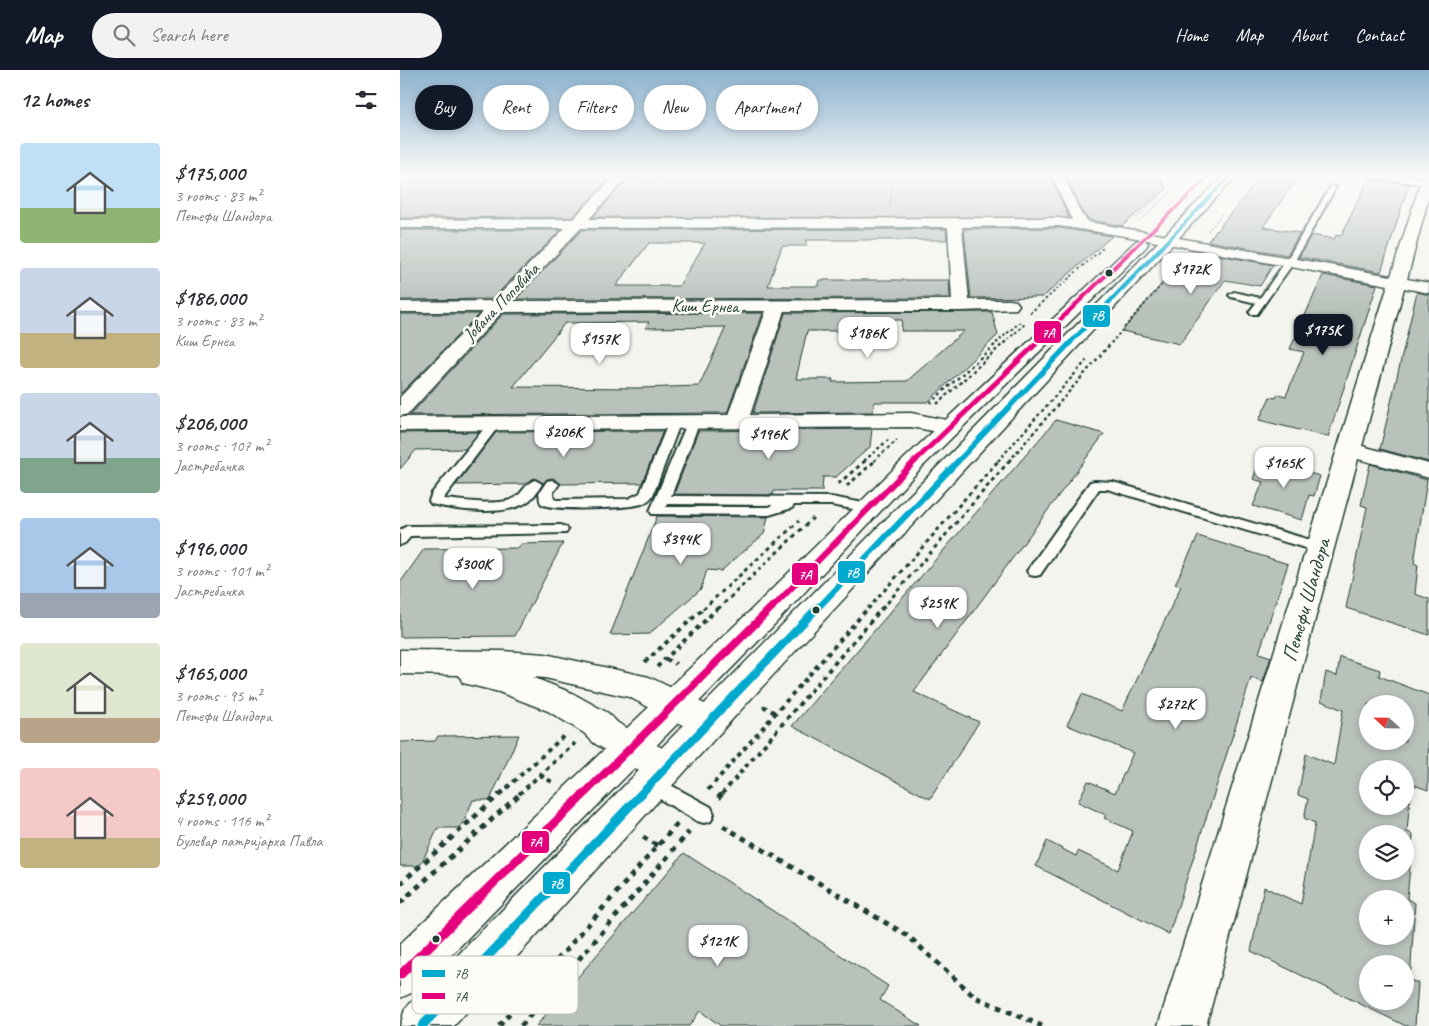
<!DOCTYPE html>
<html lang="en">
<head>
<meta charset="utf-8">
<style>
	:root { --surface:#fff; --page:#f2f2f3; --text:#2b2b33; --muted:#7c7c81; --accent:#111827 }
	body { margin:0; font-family:Caveat,sans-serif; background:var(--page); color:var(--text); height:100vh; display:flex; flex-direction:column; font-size:19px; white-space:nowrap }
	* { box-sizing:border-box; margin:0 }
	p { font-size:16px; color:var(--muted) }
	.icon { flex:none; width:28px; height:28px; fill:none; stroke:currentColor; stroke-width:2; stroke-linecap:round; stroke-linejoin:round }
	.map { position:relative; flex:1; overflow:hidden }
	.sheet { display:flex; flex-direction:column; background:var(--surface); width:400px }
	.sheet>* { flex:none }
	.guide { position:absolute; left:15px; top:15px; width:475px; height:45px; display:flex; gap:10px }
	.needle { width:32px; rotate:292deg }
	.fabs { position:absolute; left:959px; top:625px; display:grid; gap:10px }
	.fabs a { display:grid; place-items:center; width:55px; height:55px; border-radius:50%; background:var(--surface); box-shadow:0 2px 8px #0003; font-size:25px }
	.price { position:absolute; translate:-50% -42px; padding:0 11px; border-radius:10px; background:#fff; color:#222; font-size:16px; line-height:32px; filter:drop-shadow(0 1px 2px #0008) }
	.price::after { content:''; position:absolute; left:50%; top:30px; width:15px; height:11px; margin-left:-8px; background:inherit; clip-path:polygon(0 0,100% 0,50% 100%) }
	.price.current { background:var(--accent); color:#fff }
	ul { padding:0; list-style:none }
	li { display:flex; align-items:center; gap:15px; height:125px; padding:0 20px }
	li span { display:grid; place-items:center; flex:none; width:140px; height:100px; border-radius:5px; color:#555 }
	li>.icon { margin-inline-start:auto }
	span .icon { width:60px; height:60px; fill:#fffc; stroke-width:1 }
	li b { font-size:21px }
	h2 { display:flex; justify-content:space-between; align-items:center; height:60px; padding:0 20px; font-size:21px }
	.tag { padding:0 18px; border-radius:22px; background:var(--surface); box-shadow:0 2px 8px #0003; font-size:18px; line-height:45px }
	.tag.current { background:var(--accent); color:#fff }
	header { display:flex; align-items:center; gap:30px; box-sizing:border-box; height:70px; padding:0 25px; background:var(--accent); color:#fff }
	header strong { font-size:24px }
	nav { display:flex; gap:28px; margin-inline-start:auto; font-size:18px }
	.search { width:350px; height:45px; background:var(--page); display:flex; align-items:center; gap:12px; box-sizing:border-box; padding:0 18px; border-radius:28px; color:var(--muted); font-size:19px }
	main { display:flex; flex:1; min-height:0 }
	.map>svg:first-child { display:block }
	.building { fill:#b9c1bb; stroke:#1f3d34; fill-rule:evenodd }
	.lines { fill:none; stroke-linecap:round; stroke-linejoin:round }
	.lane-casing { stroke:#1f3d34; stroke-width:4 }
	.street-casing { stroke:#1f3d34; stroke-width:3 }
	.secondary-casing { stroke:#1f3d34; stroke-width:3 }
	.path-far5 { stroke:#1f3d34; stroke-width:1; stroke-dasharray:2 2; stroke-linecap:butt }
	.path-far4 { stroke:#1f3d34; stroke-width:2; stroke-dasharray:2.5 2.5; stroke-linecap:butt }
	.path-far3 { stroke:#1f3d34; stroke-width:2.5; stroke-dasharray:3 3; stroke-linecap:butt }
	.path-far2 { stroke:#1f3d34; stroke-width:3; stroke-dasharray:4 4; stroke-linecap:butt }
	.path-far1 { stroke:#1f3d34; stroke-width:4; stroke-dasharray:4.5 4.5; stroke-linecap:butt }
	.path { stroke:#1f3d34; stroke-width:5; stroke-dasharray:5.5 5.5; stroke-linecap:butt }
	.lane { fill:#fdfcf7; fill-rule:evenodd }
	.street { fill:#fdfcf7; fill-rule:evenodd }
	.secondary { fill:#fdfcf7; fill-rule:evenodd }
	.bus-1-far5-casing { stroke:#fdfcf7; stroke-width:5 }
	.bus-1-far4-casing { stroke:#fdfcf7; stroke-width:6 }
	.bus-1-far3-casing { stroke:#fdfcf7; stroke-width:8 }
	.bus-1-far2-casing { stroke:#fdfcf7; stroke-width:10 }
	.bus-1-far1-casing { stroke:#fdfcf7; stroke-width:11 }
	.bus-1-casing { stroke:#fdfcf7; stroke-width:13 }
	.bus-2-far5-casing { stroke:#fdfcf7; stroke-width:5 }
	.bus-2-far4-casing { stroke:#fdfcf7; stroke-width:6 }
	.bus-2-far3-casing { stroke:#fdfcf7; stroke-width:8 }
	.bus-2-far2-casing { stroke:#fdfcf7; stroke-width:10 }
	.bus-2-far1-casing { stroke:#fdfcf7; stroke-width:11 }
	.bus-2-casing { stroke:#fdfcf7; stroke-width:13 }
	.bus-1-far5 { stroke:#00a9ce; stroke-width:3 }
	.bus-1-far4 { stroke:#00a9ce; stroke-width:4 }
	.bus-1-far3 { stroke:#00a9ce; stroke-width:5 }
	.bus-1-far2 { stroke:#00a9ce; stroke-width:6 }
	.bus-1-far1 { stroke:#00a9ce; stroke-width:8 }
	.bus-1 { stroke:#00a9ce; stroke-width:9 }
	.bus-2-far5 { stroke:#e5007d; stroke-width:3 }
	.bus-2-far4 { stroke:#e5007d; stroke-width:4 }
	.bus-2-far3 { stroke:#e5007d; stroke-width:5 }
	.bus-2-far2 { stroke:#e5007d; stroke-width:6 }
	.bus-2-far1 { stroke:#e5007d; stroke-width:8 }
	.bus-2 { stroke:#e5007d; stroke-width:9 }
	.bus-dot { fill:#1f3d34; stroke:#fdfcf7; stroke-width:2 }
	.labels { text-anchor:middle; stroke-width:5; stroke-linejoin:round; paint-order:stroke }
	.far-street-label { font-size:18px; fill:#1f3d34; stroke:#fdfcf7 }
	.street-label { font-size:21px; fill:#1f3d34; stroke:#fdfcf7 }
	.key { fill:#fdfcf7; stroke:#bac3bc; stroke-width:1 }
	.key-label { font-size:14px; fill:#1f3d34 }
	.line-badge { stroke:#fdfcf7; stroke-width:2 }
	.badge-label { font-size:14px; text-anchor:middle; font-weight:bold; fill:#fff }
</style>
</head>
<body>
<header>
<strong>Map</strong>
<div class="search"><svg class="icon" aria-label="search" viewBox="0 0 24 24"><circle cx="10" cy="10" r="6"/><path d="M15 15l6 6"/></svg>Search here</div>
<nav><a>Home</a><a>Map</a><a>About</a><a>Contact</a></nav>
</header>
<main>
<section class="sheet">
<h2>12 homes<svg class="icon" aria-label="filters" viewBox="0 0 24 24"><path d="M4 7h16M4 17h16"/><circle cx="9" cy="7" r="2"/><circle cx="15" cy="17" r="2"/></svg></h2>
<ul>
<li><span style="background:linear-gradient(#bfe0f5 65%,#8fb573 0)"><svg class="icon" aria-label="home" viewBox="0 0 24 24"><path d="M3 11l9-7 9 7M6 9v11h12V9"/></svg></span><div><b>$175,000</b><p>3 rooms · 83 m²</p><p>Петефи Шандора</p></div></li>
<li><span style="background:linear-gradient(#c9d6e8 65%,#c2b280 0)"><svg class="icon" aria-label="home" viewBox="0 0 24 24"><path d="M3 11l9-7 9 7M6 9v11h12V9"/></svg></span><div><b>$186,000</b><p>3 rooms · 83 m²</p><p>Киш Ернеа</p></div></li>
<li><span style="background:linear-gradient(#c9d6e8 65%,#7fa58c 0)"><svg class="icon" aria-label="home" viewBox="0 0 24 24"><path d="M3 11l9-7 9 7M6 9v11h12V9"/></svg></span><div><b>$206,000</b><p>3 rooms · 107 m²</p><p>Јастребачка</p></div></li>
<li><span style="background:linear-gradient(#a9c7e8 75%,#9aa5b1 0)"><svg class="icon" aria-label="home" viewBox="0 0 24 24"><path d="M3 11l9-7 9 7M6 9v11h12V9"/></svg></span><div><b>$196,000</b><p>3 rooms · 101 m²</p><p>Јастребачка</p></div></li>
<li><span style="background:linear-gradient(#dfe7d0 75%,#b9a48a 0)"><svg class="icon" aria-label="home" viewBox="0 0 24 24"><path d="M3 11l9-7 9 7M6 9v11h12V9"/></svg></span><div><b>$165,000</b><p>3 rooms · 95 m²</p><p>Петефи Шандора</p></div></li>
<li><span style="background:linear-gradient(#f6c9c9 70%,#c2b280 0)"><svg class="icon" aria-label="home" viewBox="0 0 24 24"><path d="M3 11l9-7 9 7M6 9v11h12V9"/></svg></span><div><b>$259,000</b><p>4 rooms · 116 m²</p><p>Булевар патријарха Павла</p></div></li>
</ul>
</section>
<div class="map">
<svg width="1029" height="956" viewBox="0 0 1029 956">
	<rect width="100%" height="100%" fill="#f4f4ef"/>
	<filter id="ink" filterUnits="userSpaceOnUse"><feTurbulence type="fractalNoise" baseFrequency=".02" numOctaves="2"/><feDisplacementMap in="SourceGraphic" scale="10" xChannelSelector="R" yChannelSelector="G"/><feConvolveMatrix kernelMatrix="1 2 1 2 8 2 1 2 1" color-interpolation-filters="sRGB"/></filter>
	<g filter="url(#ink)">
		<path class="building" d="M22,104L208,106L206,108H210L172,147L0,148V117Z
			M280,104H649L669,148L193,147L229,108H277Z
			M665,104H756L767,118L722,156L690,150L683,143Z
			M863,104H900L863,157L900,163L887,185L808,171Z
			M969,108L1009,114L981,202L899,187L911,165L934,169L936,165L941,166Z
			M659,158L712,166L643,227L571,228L564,159Z
			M546,159L547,170H406V176H382L368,216H418L419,210H549L550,228L116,229L182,160ZM249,173H305L279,216H216Z
			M0,160H161L92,229L0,230Z
			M800,182L873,195L860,216L825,210L780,274L722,261L771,203L776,204L791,187L795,188Z
			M923,205L977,215L928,367L859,350L870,327L876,328L878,324L886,326L904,282L890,279Z
			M1017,222L1029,225V392L980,379Z
			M592,242L598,265L528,332H474L473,342L353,343L385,243ZM459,250H502L501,261H564L507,311L432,312L433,309H396L407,261H446L447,254H458Z
			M363,243L327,343L10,345L103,244ZM249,252L245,258L326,257L299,316L240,318L113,317L165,253Z
			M0,244H79L0,324Z
			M656,350L704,364L514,622L579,652L530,729L392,656Z
			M472,359L470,377L436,407H423L422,421H374L373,425L274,424L298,361Z
			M263,361L242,413L161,414L153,408L147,409L143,413L134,408L125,414L56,415L96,362Z
			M79,362L65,379L16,380L0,399V363Z
			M860,390L920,406L914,426L909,425L902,450L853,436L863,412L853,409Z
			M970,394L1027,410L1014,493L1018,495L1015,524L1029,529V565L946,538L967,437L961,435Z
			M257,446L368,447L364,464L321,501L307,500L301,519L249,564L210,565Z
			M798,466L888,494L859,583L871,587L863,612L851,608L769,864L636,796L647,771L676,786L678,781L718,800L733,761L704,748L706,745L678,732L688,711L715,723L733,683L667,655L682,624L722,641L781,516L775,514Z
			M163,473L115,566L0,567V513L24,479L119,478L121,474Z
			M940,587L980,600L979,606L1029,625L1028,720L1011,714L1007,762L1013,764L1007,829L1015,833L1010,910L1018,913L1015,956H1006L851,881L864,817L901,834L915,753L904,748L908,729L898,725L906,684L934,695L943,640L921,631L926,602L937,606ZM968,634H1005V671H968ZM968,699H1005V736H968ZM968,764H1005V801H968ZM968,829H1005V866H968ZM968,894H1005V931H968Z
			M119,665L90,730H73L61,758H38L20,796H0V672L35,671L38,666Z
			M284,783L488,916L480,930L521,956H321L300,941L289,956H136Z"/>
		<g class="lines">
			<g class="lane-casing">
				<path id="lane" d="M931,116L936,117L894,192L857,244H851L849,242L856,233L831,227L829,225L834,222L860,228L886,191Z
					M275,347L281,351L253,425C251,428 248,431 244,433C232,439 152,441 142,434C139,432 140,427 139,423L147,411L152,410L159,414L153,423L154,429L157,430L228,429L240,423L269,351Z
					M294,347L300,351L271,426L431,427L469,434L474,435L476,438L474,441L469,442L431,435H394L392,438L369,445L252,444L250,441L288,351ZM267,434L373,435L368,437H266Z
					M95,349L101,353L43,429C62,430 98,437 115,428C123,423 126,412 135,410L142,414C137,422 132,430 124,434C100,446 56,440 31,434L29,431L32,423L91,350Z
					M695,411L713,412L927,475L930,478L927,481L922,483L707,419H699L640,505L635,506L630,505L627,501L630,497L690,412Z
					M161,455L166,457L168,460L166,463L11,466L5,473L0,475V460L7,456Z
					M250,704L311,737L314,744L311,751L304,753L297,751L243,719L240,713L243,707Z"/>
			</g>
			<g class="street-casing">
				<path id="street" d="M217,104H230L189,149L659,148L672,150L651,104H663L681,144L689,152L991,206L1020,114L972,108L966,104H1000L1022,107L1023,104H1029V126L1007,209L1029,213V223L1004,218L962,376L1029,394V408L958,389L806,956H758L988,215L725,166L659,156L562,157L569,230H610L616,231L619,235L616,239L561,241H384L350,345L511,343L557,352L560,357L557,362L549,364L511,357L0,361V347L328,345L366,241L102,242L8,344L0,346V327L83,242H0V232L93,231L165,158H0V150L173,149ZM548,157L552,230L112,231L181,158Z
					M0,580L103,581L145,584L249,607L321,642L326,652L321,662L309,666L297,662L229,627L145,608L132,607L172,623L208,643L218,653L278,687L283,698L278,709L265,714L252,709L194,673L184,663L148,641L99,622L63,613L59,605L0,604Z"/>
			</g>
			<g class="secondary-casing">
				<path id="secondary" d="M825,104H838L348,632L54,956H0L5,939Z
					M741,170L746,171L748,174L746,177L522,397L371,558L16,921L0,928V874L349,542L506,387L736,171Z"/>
			</g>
			<path class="path-far5" d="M849,114L857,104
				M490,136L493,104
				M736,148L784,104
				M743,148L790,104
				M808,161L823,143
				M701,179L704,177"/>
			<path class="path-far4" d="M630,243L703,178
				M596,273L620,252
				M604,273L625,254
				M711,273L783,190"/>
			<path class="path-far3" d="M530,333L598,272
				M537,334L605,272
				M464,391L488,370
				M474,391L497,370
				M598,391L687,290
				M609,391L712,272"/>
			<path class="path-far2" d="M438,414L466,390
				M447,416L476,390
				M303,539L399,451
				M318,539L413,448
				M468,539L599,390
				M482,539L610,390"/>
			<path class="path-far1" d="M266,589L276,594
				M245,592L305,537
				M257,597L319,537
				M363,636L375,643
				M140,705L152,712
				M308,720L469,537
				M100,724L165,665
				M119,724L175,673
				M322,724L483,537"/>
			<path class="path" d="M318,728L323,723
				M323,756L508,866L575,927L642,956
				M243,767L258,776
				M0,814L101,723
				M0,833L121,723
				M99,956L277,754
				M121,956L289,762"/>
			<use href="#lane" class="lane"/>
			<use href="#street" class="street"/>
			<use href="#secondary" class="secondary"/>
			<g class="bus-1-far5-casing">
				<path id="bus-1-far5" d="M760,179L832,104"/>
			</g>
			<g class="bus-1-far4-casing">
				<path id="bus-1-far4" d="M670,273L761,178"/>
			</g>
			<g class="bus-1-far3-casing">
				<path id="bus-1-far3" d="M558,391L671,272"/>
			</g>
			<g class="bus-1-far2-casing">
				<path id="bus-1-far2" d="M417,539L559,390"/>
			</g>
			<g class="bus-1-far1-casing">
				<path id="bus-1-far1" d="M241,724L418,537"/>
			</g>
			<g class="bus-1-casing">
				<path id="bus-1" d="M22,956L242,723"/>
			</g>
			<g class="bus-2-far5-casing">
				<path id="bus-2-far5" d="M733,179L811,104"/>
			</g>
			<g class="bus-2-far4-casing">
				<path id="bus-2-far4" d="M636,273L734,178"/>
			</g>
			<g class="bus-2-far3-casing">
				<path id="bus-2-far3" d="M515,391L638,272"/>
			</g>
			<g class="bus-2-far2-casing">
				<path id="bus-2-far2" d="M371,539L516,390"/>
			</g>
			<g class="bus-2-far1-casing">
				<path id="bus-2-far1" d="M184,724L372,537"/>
			</g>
			<g class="bus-2-casing">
				<path id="bus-2" d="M0,905L185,723"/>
			</g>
			<use href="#bus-1-far5" class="bus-1-far5"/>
			<use href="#bus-1-far4" class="bus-1-far4"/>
			<use href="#bus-1-far3" class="bus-1-far3"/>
			<use href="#bus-1-far2" class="bus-1-far2"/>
			<use href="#bus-1-far1" class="bus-1-far1"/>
			<use href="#bus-1" class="bus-1"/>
			<use href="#bus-2-far5" class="bus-2-far5"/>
			<use href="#bus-2-far4" class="bus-2-far4"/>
			<use href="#bus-2-far3" class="bus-2-far3"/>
			<use href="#bus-2-far2" class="bus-2-far2"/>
			<use href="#bus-2-far1" class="bus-2-far1"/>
			<use href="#bus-2" class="bus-2"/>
		</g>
	</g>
	<linearGradient id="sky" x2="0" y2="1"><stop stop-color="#8cb2ce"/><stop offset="0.44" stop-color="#fafaf8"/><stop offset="1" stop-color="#fafaf8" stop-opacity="0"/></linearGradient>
	<rect width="1029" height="238" fill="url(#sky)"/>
	<g class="bus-dot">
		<circle cx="709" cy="203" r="4.5"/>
		<circle cx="416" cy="540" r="4.5"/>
		<circle cx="36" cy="869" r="4.5"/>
	</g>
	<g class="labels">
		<g class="far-street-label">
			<text transform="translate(101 232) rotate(-46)" y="6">Јована Поповића</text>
			<text x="305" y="242">Киш Ернеа</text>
		</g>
		<g class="street-label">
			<text transform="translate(906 530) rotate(-74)" y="7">Петефи Шандора</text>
		</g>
	</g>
	<rect x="12" y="886" width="166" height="58" rx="8" class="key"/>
	<rect x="22" y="900" width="23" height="7" fill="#00a9ce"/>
	<rect x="22" y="923" width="23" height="6" fill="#e5007d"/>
	<g class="key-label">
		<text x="54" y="908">7B</text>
		<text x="54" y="931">7A</text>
	</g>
	<g class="line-badge">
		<rect x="682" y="234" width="29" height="24" rx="5" fill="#00a9ce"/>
		<rect x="633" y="250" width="29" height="24" rx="5" fill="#e5007d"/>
		<rect x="437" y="490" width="29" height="24" rx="5" fill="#00a9ce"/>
		<rect x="391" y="492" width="28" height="24" rx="5" fill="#e5007d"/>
		<rect x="121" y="760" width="29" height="24" rx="5" fill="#e5007d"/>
		<rect x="142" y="801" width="29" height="24" rx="5" fill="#00a9ce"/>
	</g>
	<g class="badge-label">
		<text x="697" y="250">7B</text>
		<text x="648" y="267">7A</text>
		<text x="452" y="507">7B</text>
		<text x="405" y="509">7A</text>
		<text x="135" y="776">7A</text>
		<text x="156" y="818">7B</text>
	</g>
</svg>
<div class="fabs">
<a><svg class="needle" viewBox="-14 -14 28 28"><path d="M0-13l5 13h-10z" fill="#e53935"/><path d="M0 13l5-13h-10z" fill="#7c7c81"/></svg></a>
<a><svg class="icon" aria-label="locate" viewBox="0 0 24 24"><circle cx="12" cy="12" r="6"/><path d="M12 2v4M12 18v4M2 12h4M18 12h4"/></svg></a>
<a><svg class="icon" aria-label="layers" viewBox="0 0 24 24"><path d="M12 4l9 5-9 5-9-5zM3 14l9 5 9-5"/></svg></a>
<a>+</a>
<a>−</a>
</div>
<b class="price" style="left:791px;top:225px">$172K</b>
<b class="price current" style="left:923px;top:286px">$175K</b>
<b class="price" style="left:468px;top:289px">$186K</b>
<b class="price" style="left:200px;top:295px">$157K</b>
<b class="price" style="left:164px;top:388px">$206K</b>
<b class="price" style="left:369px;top:390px">$196K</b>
<b class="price" style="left:884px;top:419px">$165K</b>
<b class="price" style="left:281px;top:495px">$394K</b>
<b class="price" style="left:73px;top:520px">$300K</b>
<b class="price" style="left:538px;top:559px">$259K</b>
<b class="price" style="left:776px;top:660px">$272K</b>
<b class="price" style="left:318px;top:897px">$121K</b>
<div class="guide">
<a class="tag current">Buy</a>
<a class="tag">Rent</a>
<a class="tag">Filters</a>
<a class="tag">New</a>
<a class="tag">Apartment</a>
</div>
</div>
</main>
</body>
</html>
